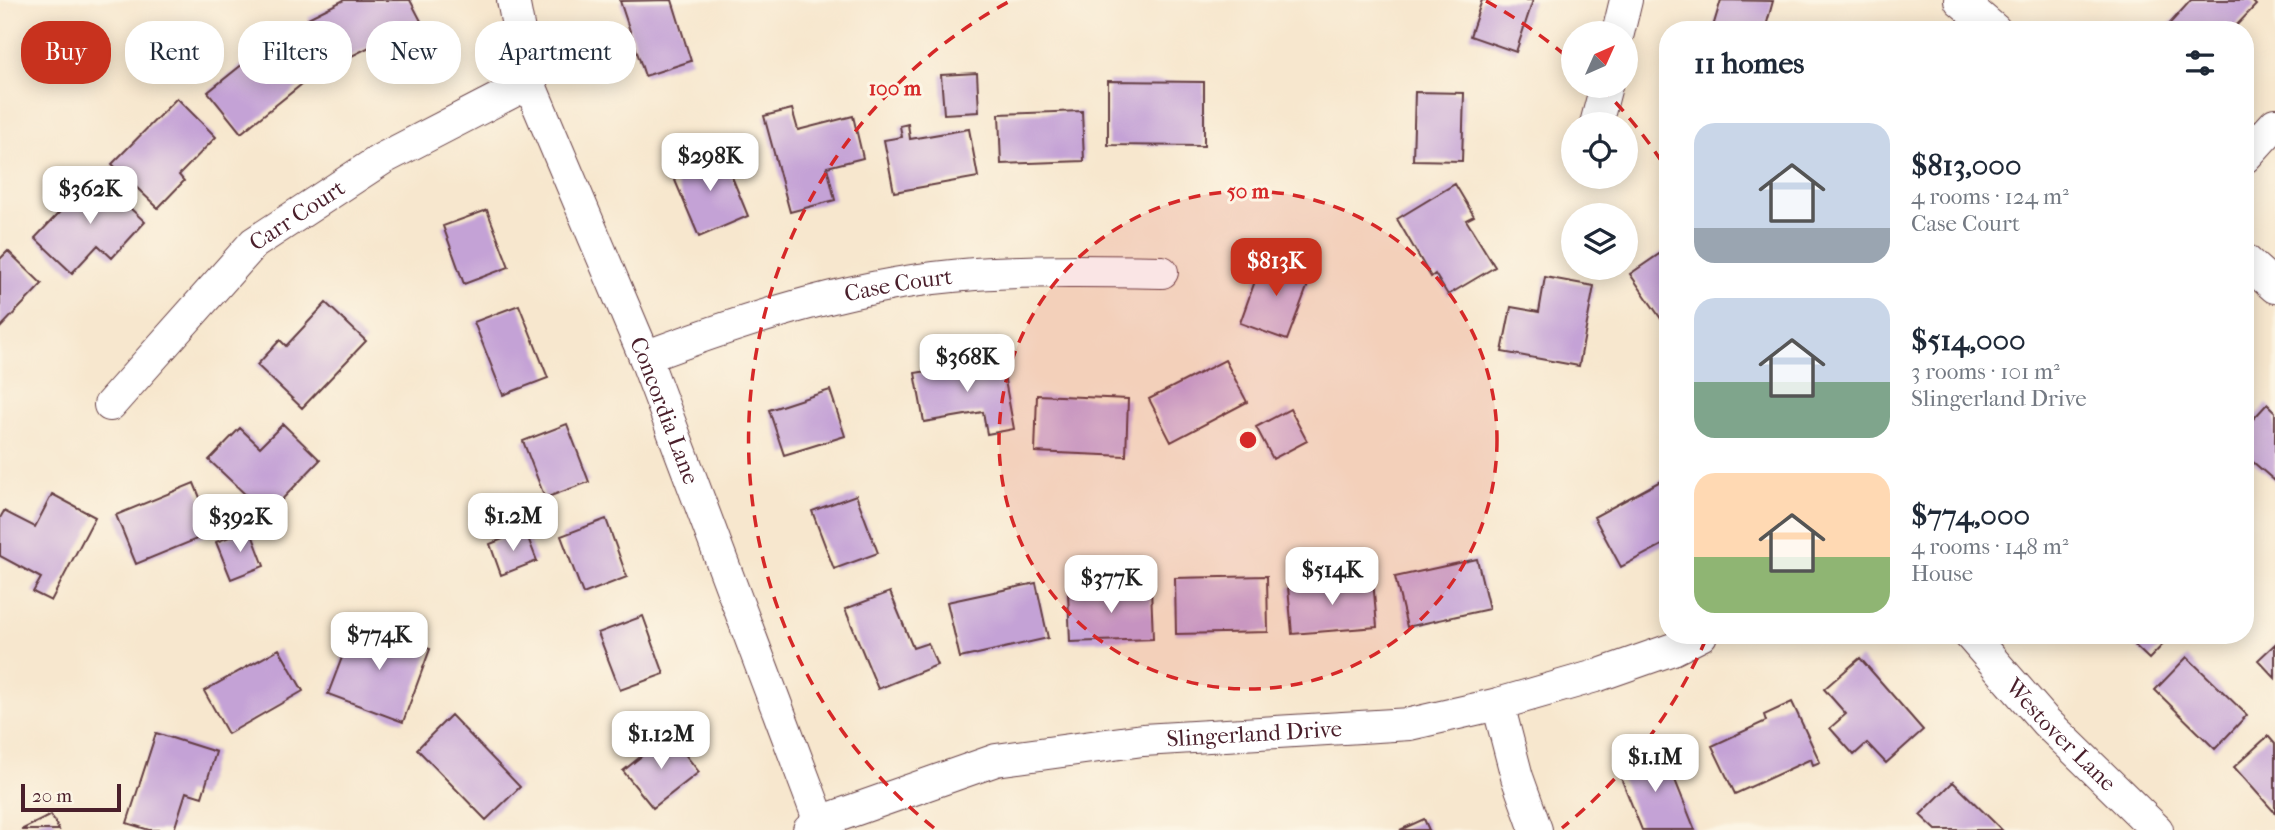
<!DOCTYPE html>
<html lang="en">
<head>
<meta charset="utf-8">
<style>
	:root { --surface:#fff; --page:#f2f2f3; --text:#1f2937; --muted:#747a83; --accent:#c8321e }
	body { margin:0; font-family:"IM FELL French Canon",serif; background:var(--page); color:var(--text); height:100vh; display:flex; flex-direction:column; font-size:26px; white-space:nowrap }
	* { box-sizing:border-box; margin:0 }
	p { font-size:23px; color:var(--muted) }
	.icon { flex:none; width:38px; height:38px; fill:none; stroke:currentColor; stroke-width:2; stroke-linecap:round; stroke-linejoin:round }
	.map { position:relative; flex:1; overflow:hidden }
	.panel { position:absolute; left:1659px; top:21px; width:595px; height:623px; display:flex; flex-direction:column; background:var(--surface); border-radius:28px; box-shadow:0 4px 18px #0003 }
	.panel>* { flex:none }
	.top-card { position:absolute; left:21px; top:21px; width:665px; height:63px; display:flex; gap:14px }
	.needle { width:46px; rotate:45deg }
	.fabs { position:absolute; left:1561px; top:21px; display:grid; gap:14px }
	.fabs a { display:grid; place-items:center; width:77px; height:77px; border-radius:50%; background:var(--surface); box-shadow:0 4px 18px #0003; font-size:35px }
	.scale { position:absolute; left:21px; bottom:18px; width:100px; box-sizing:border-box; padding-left:7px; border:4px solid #4a1f2b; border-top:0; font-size:19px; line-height:24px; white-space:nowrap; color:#4a1f2b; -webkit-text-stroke:5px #fcf5e5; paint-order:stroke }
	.price { position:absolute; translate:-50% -60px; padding:0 16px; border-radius:14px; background:#fff; color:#222; font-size:23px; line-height:46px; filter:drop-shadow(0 2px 4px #0008) }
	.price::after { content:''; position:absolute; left:50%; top:42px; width:21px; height:16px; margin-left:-10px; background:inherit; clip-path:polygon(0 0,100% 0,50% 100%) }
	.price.active { background:var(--accent); color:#fff }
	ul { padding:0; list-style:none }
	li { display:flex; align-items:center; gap:21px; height:175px; padding:0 35px }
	li span { display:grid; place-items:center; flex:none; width:196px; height:140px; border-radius:21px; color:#555 }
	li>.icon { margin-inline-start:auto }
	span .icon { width:84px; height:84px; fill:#fffc; stroke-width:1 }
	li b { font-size:30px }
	h2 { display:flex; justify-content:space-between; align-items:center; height:84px; padding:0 35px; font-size:30px }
	.tag { padding:0 24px; border-radius:28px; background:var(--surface); box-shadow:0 4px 18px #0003; font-size:24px; line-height:63px }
	.tag.active { background:var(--accent); color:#fff }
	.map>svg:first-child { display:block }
	.building { fill:#c4a2d6 }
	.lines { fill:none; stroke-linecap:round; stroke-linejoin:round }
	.street-casing { stroke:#643d43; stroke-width:34 }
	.street { stroke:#fff; stroke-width:32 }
	.ring { fill:none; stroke:#d62828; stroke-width:3.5; stroke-dasharray:12 9 }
	.labels { text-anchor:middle; stroke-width:6; stroke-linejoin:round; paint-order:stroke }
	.street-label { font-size:23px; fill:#4a1f2b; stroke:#fcf5e5 }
	.centre { fill:#d62828; stroke:#fcf5e5; stroke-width:3.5 }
	.ring-label { font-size:21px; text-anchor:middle; font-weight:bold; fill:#d62828; stroke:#fcf5e5; stroke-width:6; stroke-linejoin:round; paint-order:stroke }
</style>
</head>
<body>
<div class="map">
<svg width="2275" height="830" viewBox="0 0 2275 830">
	<rect width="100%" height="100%" fill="#fcf5e5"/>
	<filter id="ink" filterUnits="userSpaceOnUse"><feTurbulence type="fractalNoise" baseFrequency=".0143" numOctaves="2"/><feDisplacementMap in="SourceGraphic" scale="14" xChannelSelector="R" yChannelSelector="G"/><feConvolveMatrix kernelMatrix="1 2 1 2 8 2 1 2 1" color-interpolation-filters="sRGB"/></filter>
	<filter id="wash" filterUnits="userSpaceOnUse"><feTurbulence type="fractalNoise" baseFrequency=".00686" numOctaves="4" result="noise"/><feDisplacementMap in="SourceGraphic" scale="28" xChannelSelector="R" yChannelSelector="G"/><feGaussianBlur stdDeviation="1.57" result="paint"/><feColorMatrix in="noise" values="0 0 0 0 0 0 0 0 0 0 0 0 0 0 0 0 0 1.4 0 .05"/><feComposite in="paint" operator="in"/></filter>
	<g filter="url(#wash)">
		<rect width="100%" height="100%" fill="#f7e7ce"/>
		<g id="blocks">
			<path class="building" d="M344,0H410L421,21L332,66L308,18Z
				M672,0L691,61L645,76L620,1Z
				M1482,0H1533L1516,52L1470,36Z
				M1721,0L1773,1L1765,30H1712Z
				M2191,0H2251L2256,5L2232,30H2164Z
				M274,39L307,80L241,133L208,92Z
				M977,73L979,112L944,114L941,75Z
				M1108,81L1204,82V146L1108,145Z
				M1415,92L1464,93L1462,161L1413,160Z
				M177,98L216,137L179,175L184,181L158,208L112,164Z
				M792,109L798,130L853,116L863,158L827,167L835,200L790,212L764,116Z
				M1082,111L1084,161L1001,164L999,114Z
				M908,124L910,139L969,129L978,177L894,192L884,140L902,137L900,126Z
				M721,150L748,216L699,237L671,171Z
				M95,175L145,222L112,258L98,245L72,273L35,238Z
				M1455,184L1474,216L1466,220L1495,267L1448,295L1435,274L1431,277L1397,219Z
				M487,210L509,267L464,284L443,226Z
				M1668,248V325L1666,326L1630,274Z
				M8,251L42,284L0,328V259Z
				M1264,256L1312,274L1287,340L1240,323Z
				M1545,277L1594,286L1579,366L1502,352L1511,307L1539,312Z
				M326,303L366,341L302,408L257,365L280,340L286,346Z
				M519,305L548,378L503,395L474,322Z
				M1001,359L1014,429L987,434L983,412L924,422L915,373Z
				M1225,360L1247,402L1171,442L1149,399Z
				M830,390L845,436L784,455L769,410Z
				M1037,395L1128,399L1126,456L1035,452Z
				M2267,404L2275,412V481L2245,455V428Z
				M1290,409L1307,441L1273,459L1256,427Z
				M283,424L320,460L267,515L209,460L240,428L260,447Z
				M567,424L589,482L545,498L523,441Z
				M1668,477V542L1621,567L1594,517Z
				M194,483L214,532L136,564L116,515Z
				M52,494L95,517L51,601L33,592L41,578L0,556V518L4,511L35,527Z
				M856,495L878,553L834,569L812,511Z
				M606,519L627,577L583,594L561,536Z
				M250,529L264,566L231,579L216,542Z
				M525,530L537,561L501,575L490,544Z
				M1477,559L1489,609L1407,627L1395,577Z
				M1267,576L1268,632L1176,634L1175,578Z
				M1373,580L1377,627L1292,634L1288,587Z
				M1036,583L1048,638L960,658L947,602Z
				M1151,588L1153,639L1070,642L1068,592Z
				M890,592L913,648L928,643L937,665L878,689L845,609Z
				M643,616L664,674L620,690L598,633Z
				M356,621L430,649L403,722L328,694Z
				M2124,635H2172L2149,659Z
				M2275,644V678L2258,660Z
				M279,649L303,691L228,734L204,691Z
				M2187,657L2247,715L2215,749L2155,690Z
				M1860,658L1923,730L1886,763L1867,743L1854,755L1830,728L1846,714L1824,689Z
				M1792,702L1820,762L1813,765L1811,759L1735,794L1712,746L1766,721L1764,715Z
				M451,715L520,787L486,820L417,749Z
				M156,733L216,752L202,797L186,792L174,830H149L127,823Z
				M669,734L699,772L653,808L623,771Z
				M2268,736L2275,744V813L2234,767Z
				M1663,750L1695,830H1642L1617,768Z
				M1953,782L2002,830H1936L1920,815Z
				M51,815L59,830H21Z
				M1424,819L1429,830H1400Z"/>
		</g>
	</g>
	<g filter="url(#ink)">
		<use href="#blocks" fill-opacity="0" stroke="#643d43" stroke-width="2"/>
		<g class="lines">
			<g class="street-casing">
				<g id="street">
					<path id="s1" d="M513,0L529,83L645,357L820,822"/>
					<path d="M1960,0L1995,30"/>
					<path d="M1618,33L1626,0"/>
					<path d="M1596,124L1606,86"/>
					<path d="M2245,157L2275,124"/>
					<path d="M2245,260L2275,287"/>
					<path id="s2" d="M645,357C752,317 860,282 975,274C1037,270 1100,271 1162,272"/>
					<path id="s3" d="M110,405L254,243L382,159L529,83"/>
					<path id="s4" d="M1970,635L2046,722L2157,830"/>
					<path d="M1498,704L1517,777L1536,830"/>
					<path id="s5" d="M809,830L820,822L996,760L1143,740L1410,724L1498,704L1599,675L1673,649L1701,635"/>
				</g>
			</g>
			<use href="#street" class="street"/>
		</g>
	</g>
	<circle cx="1248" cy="440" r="249" fill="#d62828" fill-opacity=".12"/>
	<g class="ring">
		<circle cx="1248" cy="440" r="249"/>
		<path d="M1706 639A499 499 0 0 1 1562 828M934 828A499 499 0 0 1 1010 1M1486 1A499 499 0 0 1 1572 61M1601 87A499 499 0 0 1 1666 168"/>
	</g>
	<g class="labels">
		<g class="street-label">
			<text dy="8" stroke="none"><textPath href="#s3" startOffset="268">Carr Court</textPath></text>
			<text dy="8" stroke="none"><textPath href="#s2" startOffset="264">Case Court</textPath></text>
			<text dy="8" stroke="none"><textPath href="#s1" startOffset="439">Concordia Lane</textPath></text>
			<text dy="8" stroke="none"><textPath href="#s5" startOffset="460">Slingerland Drive</textPath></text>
			<text dy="8" stroke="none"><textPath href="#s4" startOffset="135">Westover Lane</textPath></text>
		</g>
	</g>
	<circle cx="1248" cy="440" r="10" class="centre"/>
	<g class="ring-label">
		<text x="895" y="95">100 m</text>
		<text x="1248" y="198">50 m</text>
	</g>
</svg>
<div class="fabs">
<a><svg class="needle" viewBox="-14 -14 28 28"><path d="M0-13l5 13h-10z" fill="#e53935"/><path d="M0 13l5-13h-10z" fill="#747a83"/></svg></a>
<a><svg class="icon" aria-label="locate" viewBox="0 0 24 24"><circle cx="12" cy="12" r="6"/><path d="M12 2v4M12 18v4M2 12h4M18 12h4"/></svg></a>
<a><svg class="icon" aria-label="layers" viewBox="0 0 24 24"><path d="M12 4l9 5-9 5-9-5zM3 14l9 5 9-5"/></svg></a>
</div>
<div class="scale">20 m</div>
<b class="price" style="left:710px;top:193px">$298K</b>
<b class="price" style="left:90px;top:226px">$362K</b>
<b class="price active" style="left:1276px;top:298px">$813K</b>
<b class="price" style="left:967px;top:394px">$368K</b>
<b class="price" style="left:513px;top:553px">$1.2M</b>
<b class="price" style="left:240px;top:554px">$392K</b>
<b class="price" style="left:1332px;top:607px">$514K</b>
<b class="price" style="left:1111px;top:615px">$377K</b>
<b class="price" style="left:379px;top:672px">$774K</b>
<b class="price" style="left:661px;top:771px">$1.12M</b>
<b class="price" style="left:1655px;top:794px">$1.1M</b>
<div class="top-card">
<a class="tag active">Buy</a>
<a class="tag">Rent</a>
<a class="tag">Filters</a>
<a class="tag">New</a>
<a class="tag">Apartment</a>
</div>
<section class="panel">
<h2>11 homes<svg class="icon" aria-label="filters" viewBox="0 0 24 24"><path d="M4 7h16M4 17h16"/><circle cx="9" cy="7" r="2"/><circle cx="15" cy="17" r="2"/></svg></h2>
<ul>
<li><span style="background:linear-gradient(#c9d6e8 75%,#9aa5b1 0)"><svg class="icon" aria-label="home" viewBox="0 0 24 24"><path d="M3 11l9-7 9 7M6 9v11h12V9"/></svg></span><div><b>$813,000</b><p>4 rooms · 124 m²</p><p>Case Court</p></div></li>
<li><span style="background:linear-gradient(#c9d6e8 60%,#7fa58c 0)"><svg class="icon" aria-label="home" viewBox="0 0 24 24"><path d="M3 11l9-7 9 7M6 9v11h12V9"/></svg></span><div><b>$514,000</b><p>3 rooms · 101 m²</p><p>Slingerland Drive</p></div></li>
<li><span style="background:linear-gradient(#ffd9b3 60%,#8fb573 0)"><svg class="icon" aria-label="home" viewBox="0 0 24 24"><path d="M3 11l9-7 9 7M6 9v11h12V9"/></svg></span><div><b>$774,000</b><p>4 rooms · 148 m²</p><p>House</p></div></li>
</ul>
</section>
</div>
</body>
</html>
